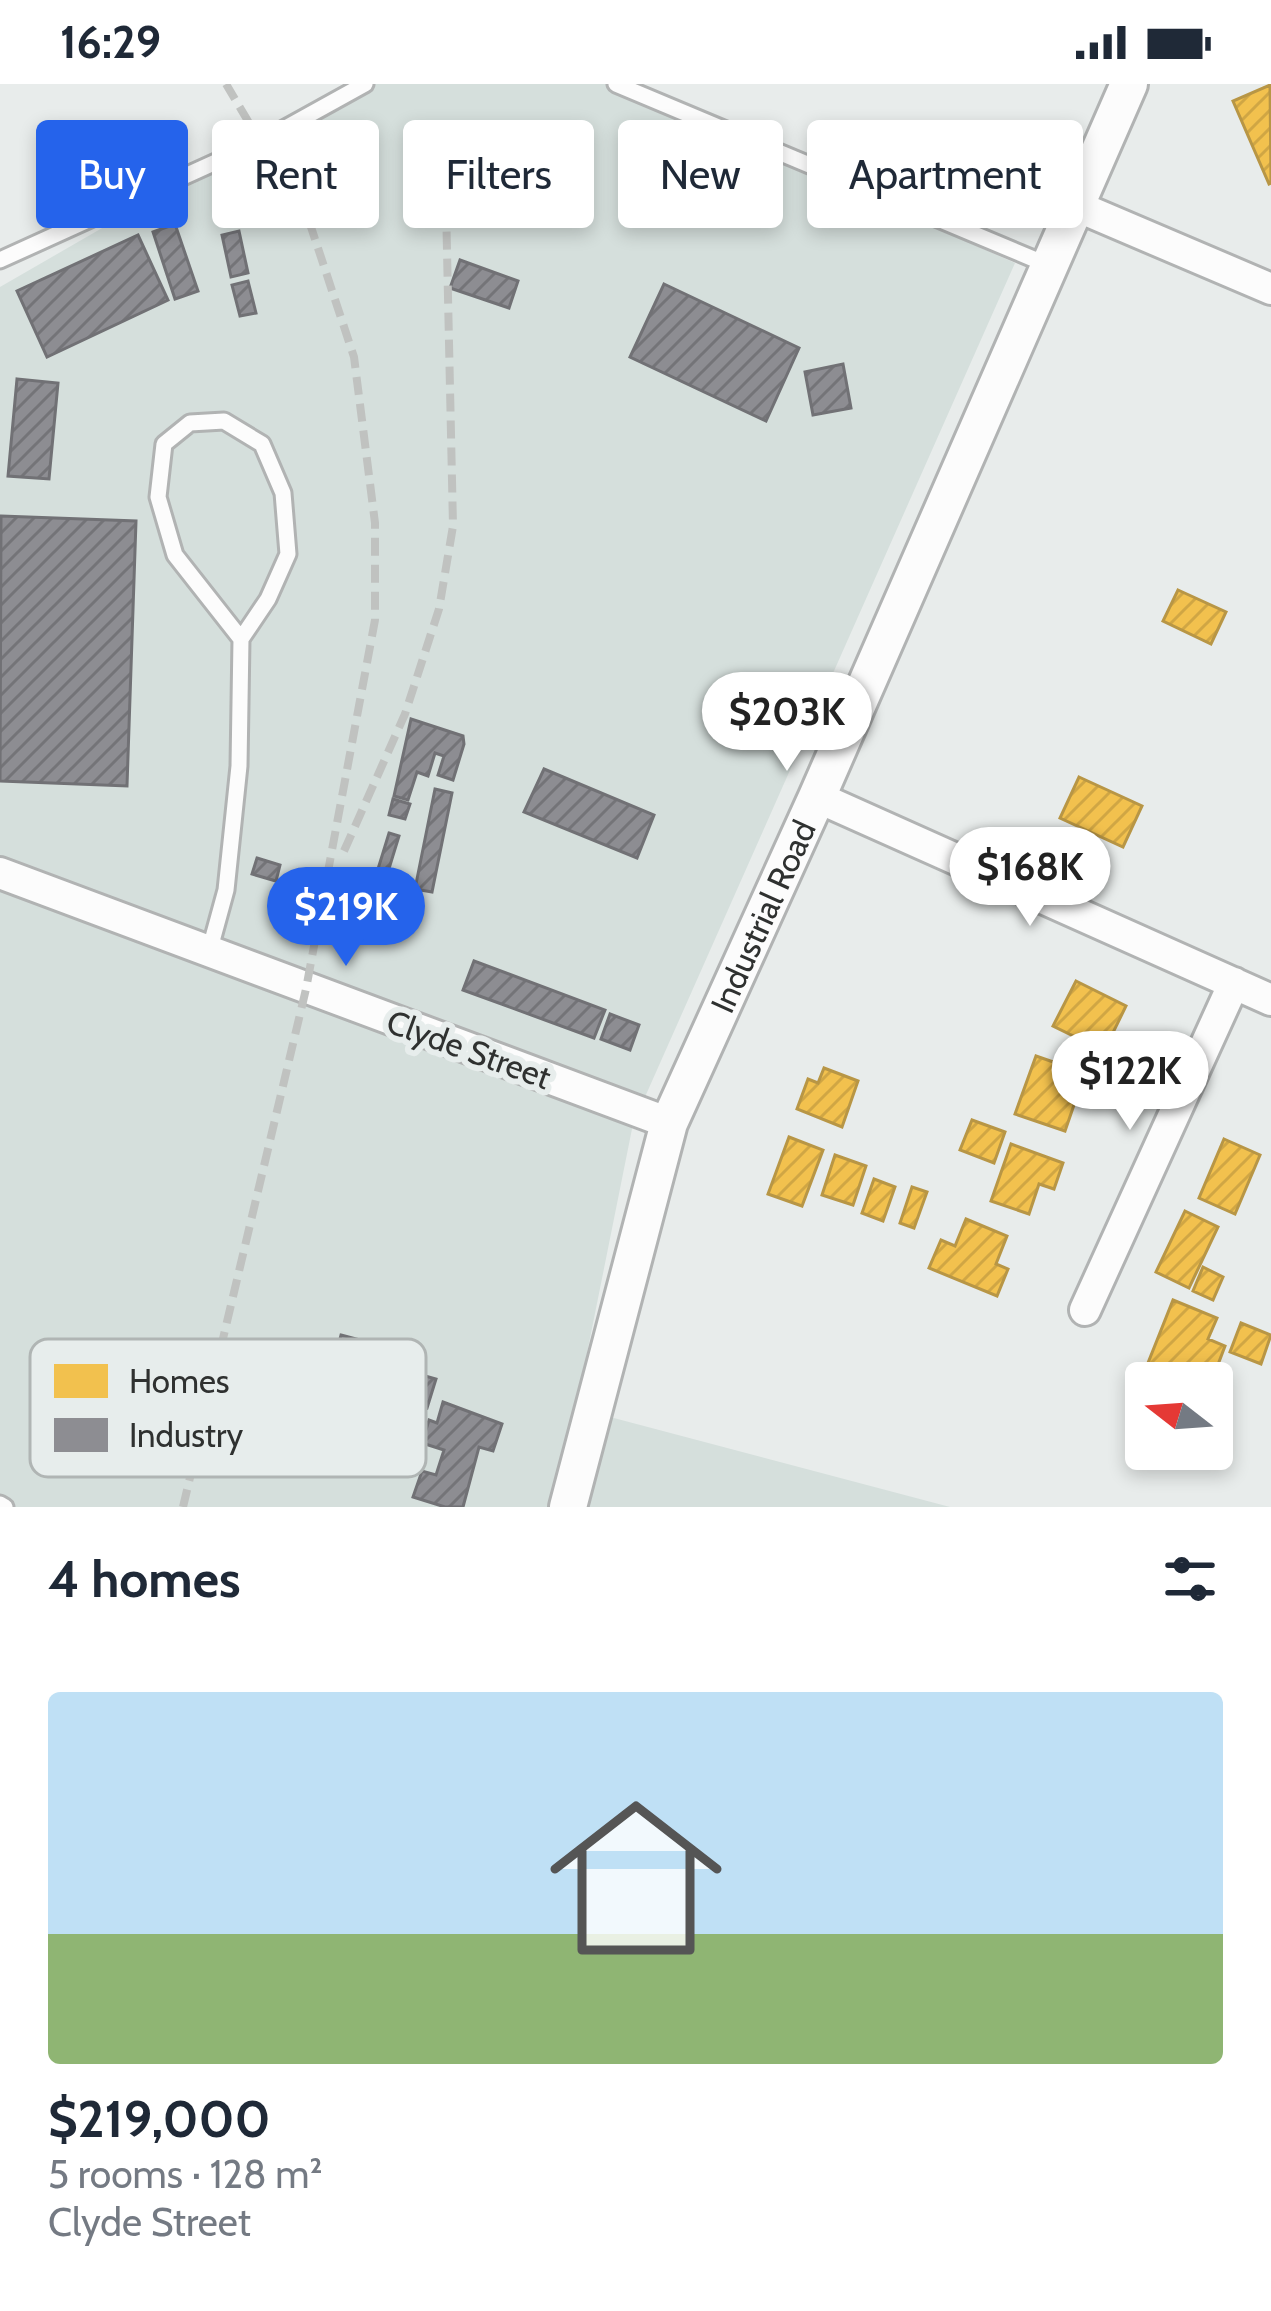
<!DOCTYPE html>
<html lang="en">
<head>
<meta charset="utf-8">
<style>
	:root { --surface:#fff; --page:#f2f2f3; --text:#1f2937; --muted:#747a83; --accent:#2563eb }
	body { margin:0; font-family:Cabin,sans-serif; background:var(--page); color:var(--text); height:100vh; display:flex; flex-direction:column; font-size:45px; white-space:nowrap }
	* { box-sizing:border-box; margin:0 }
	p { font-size:39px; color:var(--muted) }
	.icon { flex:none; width:66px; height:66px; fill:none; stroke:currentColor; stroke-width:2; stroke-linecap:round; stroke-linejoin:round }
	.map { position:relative; height:1423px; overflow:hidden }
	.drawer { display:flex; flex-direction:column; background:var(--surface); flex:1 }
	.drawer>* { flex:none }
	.banner { position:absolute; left:36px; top:36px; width:1200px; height:108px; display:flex; gap:24px }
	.needle { width:78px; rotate:287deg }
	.fabs { position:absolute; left:1125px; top:1278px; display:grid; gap:24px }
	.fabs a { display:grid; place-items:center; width:108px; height:108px; border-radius:12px; background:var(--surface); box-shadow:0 6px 18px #0003; font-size:60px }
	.price { position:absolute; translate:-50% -102px; padding:0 27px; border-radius:42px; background:#fff; color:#222; font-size:39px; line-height:78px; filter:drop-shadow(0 3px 6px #0008) }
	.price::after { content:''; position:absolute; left:50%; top:72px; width:36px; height:27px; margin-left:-18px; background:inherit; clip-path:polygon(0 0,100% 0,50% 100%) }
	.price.on { background:var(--accent); color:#fff }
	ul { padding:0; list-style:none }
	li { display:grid; align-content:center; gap:24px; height:636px; padding:0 48px }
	li span { display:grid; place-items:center; height:372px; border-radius:12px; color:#555 }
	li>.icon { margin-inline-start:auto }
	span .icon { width:216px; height:216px; fill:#fffc; stroke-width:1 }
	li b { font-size:51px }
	h2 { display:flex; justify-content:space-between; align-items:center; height:144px; padding:0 48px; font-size:51px }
	.chip { padding:0 42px; border-radius:12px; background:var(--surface); box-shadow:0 6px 18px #0003; font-size:42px; line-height:108px }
	.chip.on { background:var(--accent); color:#fff }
	.status { display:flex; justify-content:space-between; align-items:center; height:84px; padding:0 60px; background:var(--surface); direction:ltr }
	.status svg { height:33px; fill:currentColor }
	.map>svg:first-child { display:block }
	.built { fill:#d5dfdc }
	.homes { fill:url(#homes-hatch); stroke:#b89645; stroke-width:3 }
	.industry { fill:url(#industry-hatch); stroke:#717175; stroke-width:3 }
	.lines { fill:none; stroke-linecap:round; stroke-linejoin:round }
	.service-casing { stroke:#b1b3b3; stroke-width:21 }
	.minor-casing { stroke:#b1b3b3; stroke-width:36 }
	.tertiary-casing { stroke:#b1b3b3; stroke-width:42 }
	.service { stroke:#fcfcfc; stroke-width:15 }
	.minor { stroke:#fcfcfc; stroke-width:30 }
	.tertiary { stroke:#fcfcfc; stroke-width:36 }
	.rail { stroke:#c0c2c0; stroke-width:8; stroke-dasharray:18 9; stroke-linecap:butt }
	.labels { text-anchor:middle; stroke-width:12; stroke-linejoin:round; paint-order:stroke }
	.street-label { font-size:33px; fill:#2f3130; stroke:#e7edec }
	.key { fill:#e7edec; stroke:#b0b5b4; stroke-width:3 }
	.key-label { font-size:33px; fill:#2f3130 }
</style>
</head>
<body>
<div class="status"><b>16:29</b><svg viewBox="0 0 49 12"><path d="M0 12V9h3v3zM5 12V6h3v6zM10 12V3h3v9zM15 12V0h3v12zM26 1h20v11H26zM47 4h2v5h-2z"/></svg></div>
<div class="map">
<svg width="1271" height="1423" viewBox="0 0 1271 1423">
	<defs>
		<pattern id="homes-hatch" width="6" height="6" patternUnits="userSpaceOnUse" patternTransform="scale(3)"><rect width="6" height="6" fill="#f2c14e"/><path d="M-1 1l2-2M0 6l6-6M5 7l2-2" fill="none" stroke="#d0a644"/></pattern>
		<pattern id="industry-hatch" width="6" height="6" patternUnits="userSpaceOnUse" patternTransform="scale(3)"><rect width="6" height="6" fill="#8d8d92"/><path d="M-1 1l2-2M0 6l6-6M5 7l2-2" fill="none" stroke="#747478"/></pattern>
	</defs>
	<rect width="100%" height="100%" fill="#e8eceb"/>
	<path class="built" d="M369,0H612L1015,179L633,1040L576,1324L950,1423H0V203L277,43Z"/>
	<path class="homes" d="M1270,1L1271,99L1269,100L1233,17Z
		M1178,506L1226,528L1211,560L1163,537Z
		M1079,693L1142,722L1123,763L1060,734Z
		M1076,897L1126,922L1104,967L1053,942Z
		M1036,972L1085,989L1065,1047L1015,1030Z
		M824,984L858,997L842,1043L797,1025L808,995L818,999Z
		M972,1036L1005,1048L994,1079L960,1066Z
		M789,1053L823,1066L802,1122L768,1110Z
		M1224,1055L1260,1071L1235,1130L1199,1114Z
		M1011,1060L1063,1079L1054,1105L1039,1100L1029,1130L991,1117Z
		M835,1071L866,1082L853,1121L822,1111Z
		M874,1095L895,1103L883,1137L862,1129Z
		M912,1103L927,1108L914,1144L900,1139Z
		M1185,1127L1218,1143L1189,1204L1156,1188Z
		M966,1135L1007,1152L996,1180L1008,1185L997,1212L929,1184L941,1156L955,1162Z
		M1203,1183L1223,1193L1213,1216L1193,1207Z
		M1173,1216L1217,1234L1208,1255L1225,1262L1211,1299H1199L1148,1279Z
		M1241,1239L1271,1251L1261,1280L1230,1268Z"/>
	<path class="industry" d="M175,140L198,207L175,215L153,148Z
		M239,147L248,189L231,193L222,151Z
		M138,151L168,216L47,273L17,207Z
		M460,176L518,197L509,224L450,204Z
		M248,197L256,229L240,232L232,201Z
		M664,200L799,264L766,337L630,273Z
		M843,280L851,324L813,331L805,288Z
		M17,295L58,299L49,395L8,392Z
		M1,432L136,437L127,702L0,697Z
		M411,635L463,652L464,660L453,696L438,691L444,672L435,669L428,692L417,688L408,716L394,712Z
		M544,685L654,731L637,774L524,728Z
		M435,705L452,709L432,808L415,805Z
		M393,715L410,720L405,735L389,731Z
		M389,749L399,752L388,788L378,785Z
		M257,774L280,781L276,797L252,790Z
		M369,797L405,806L398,833L363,824Z
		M474,877L605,926L594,954L463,906Z
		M610,930L639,941L630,966L601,955Z
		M341,1251L383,1262L362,1342L319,1332L325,1308L300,1302L309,1268L335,1274Z
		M397,1284L436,1295L427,1324L398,1315L391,1339L369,1332L380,1293L393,1297Z
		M443,1318L502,1340L493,1367L479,1363L463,1423H445L413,1413L422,1387L436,1391L444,1366L422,1359L429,1336L437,1339Z"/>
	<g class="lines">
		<g class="service-casing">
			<path id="service" d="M616,0L1048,181
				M0,176L262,57L365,0
				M209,868L226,806L239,682L241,555L268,515L288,470L283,409L262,360L224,337L190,339L164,360L158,413L175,471L241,555
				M0,1420L5,1423"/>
		</g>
		<g class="minor-casing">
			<path id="minor" d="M1074,121L1271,205
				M817,713L1271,916
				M0,789L669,1039
				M1085,1226L1234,899"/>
		</g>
		<g class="tertiary-casing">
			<g id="tertiary">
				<path id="s1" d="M568,1423L669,1039L817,713L1129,0"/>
			</g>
		</g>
		<use href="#service" class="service"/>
		<use href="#minor" class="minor"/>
		<use href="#tertiary" class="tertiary"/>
		<path class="rail" d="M344,767L405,630L439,525L453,442L445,75
			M183,1423L306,905L375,536V439L354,273L311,143L226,0"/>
	</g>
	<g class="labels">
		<g class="street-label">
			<text dy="12" stroke="none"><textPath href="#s1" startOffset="624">Industrial Road</textPath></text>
			<text transform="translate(469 965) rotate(20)" y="12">Clyde Street</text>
		</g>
	</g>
	<rect x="30" y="1255" width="396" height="138" rx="18" class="key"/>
	<rect x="54" y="1280" width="54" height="34" fill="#f2c14e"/>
	<rect x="54" y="1334" width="54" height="34" fill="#8d8d92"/>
	<g class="key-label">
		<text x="129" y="1309">Homes</text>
		<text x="129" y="1363">Industry</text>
	</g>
</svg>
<div class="fabs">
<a><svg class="needle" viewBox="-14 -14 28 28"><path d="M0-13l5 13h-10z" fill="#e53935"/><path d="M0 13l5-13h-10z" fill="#747a83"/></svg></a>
</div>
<b class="price" style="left:787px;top:690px">$203K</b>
<b class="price" style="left:1030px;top:845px">$168K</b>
<b class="price on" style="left:346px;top:885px">$219K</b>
<b class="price" style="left:1130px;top:1049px">$122K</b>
<div class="banner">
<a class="chip on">Buy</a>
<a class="chip">Rent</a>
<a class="chip">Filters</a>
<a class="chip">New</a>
<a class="chip">Apartment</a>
</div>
</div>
<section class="drawer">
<h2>4 homes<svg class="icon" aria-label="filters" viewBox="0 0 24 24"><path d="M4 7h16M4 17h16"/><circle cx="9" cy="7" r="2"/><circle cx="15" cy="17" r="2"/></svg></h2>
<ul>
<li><span style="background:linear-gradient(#bfe0f5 65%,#8fb573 0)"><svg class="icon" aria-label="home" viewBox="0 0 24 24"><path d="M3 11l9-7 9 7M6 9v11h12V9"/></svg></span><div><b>$219,000</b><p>5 rooms · 128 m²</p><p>Clyde Street</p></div></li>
</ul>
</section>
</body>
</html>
